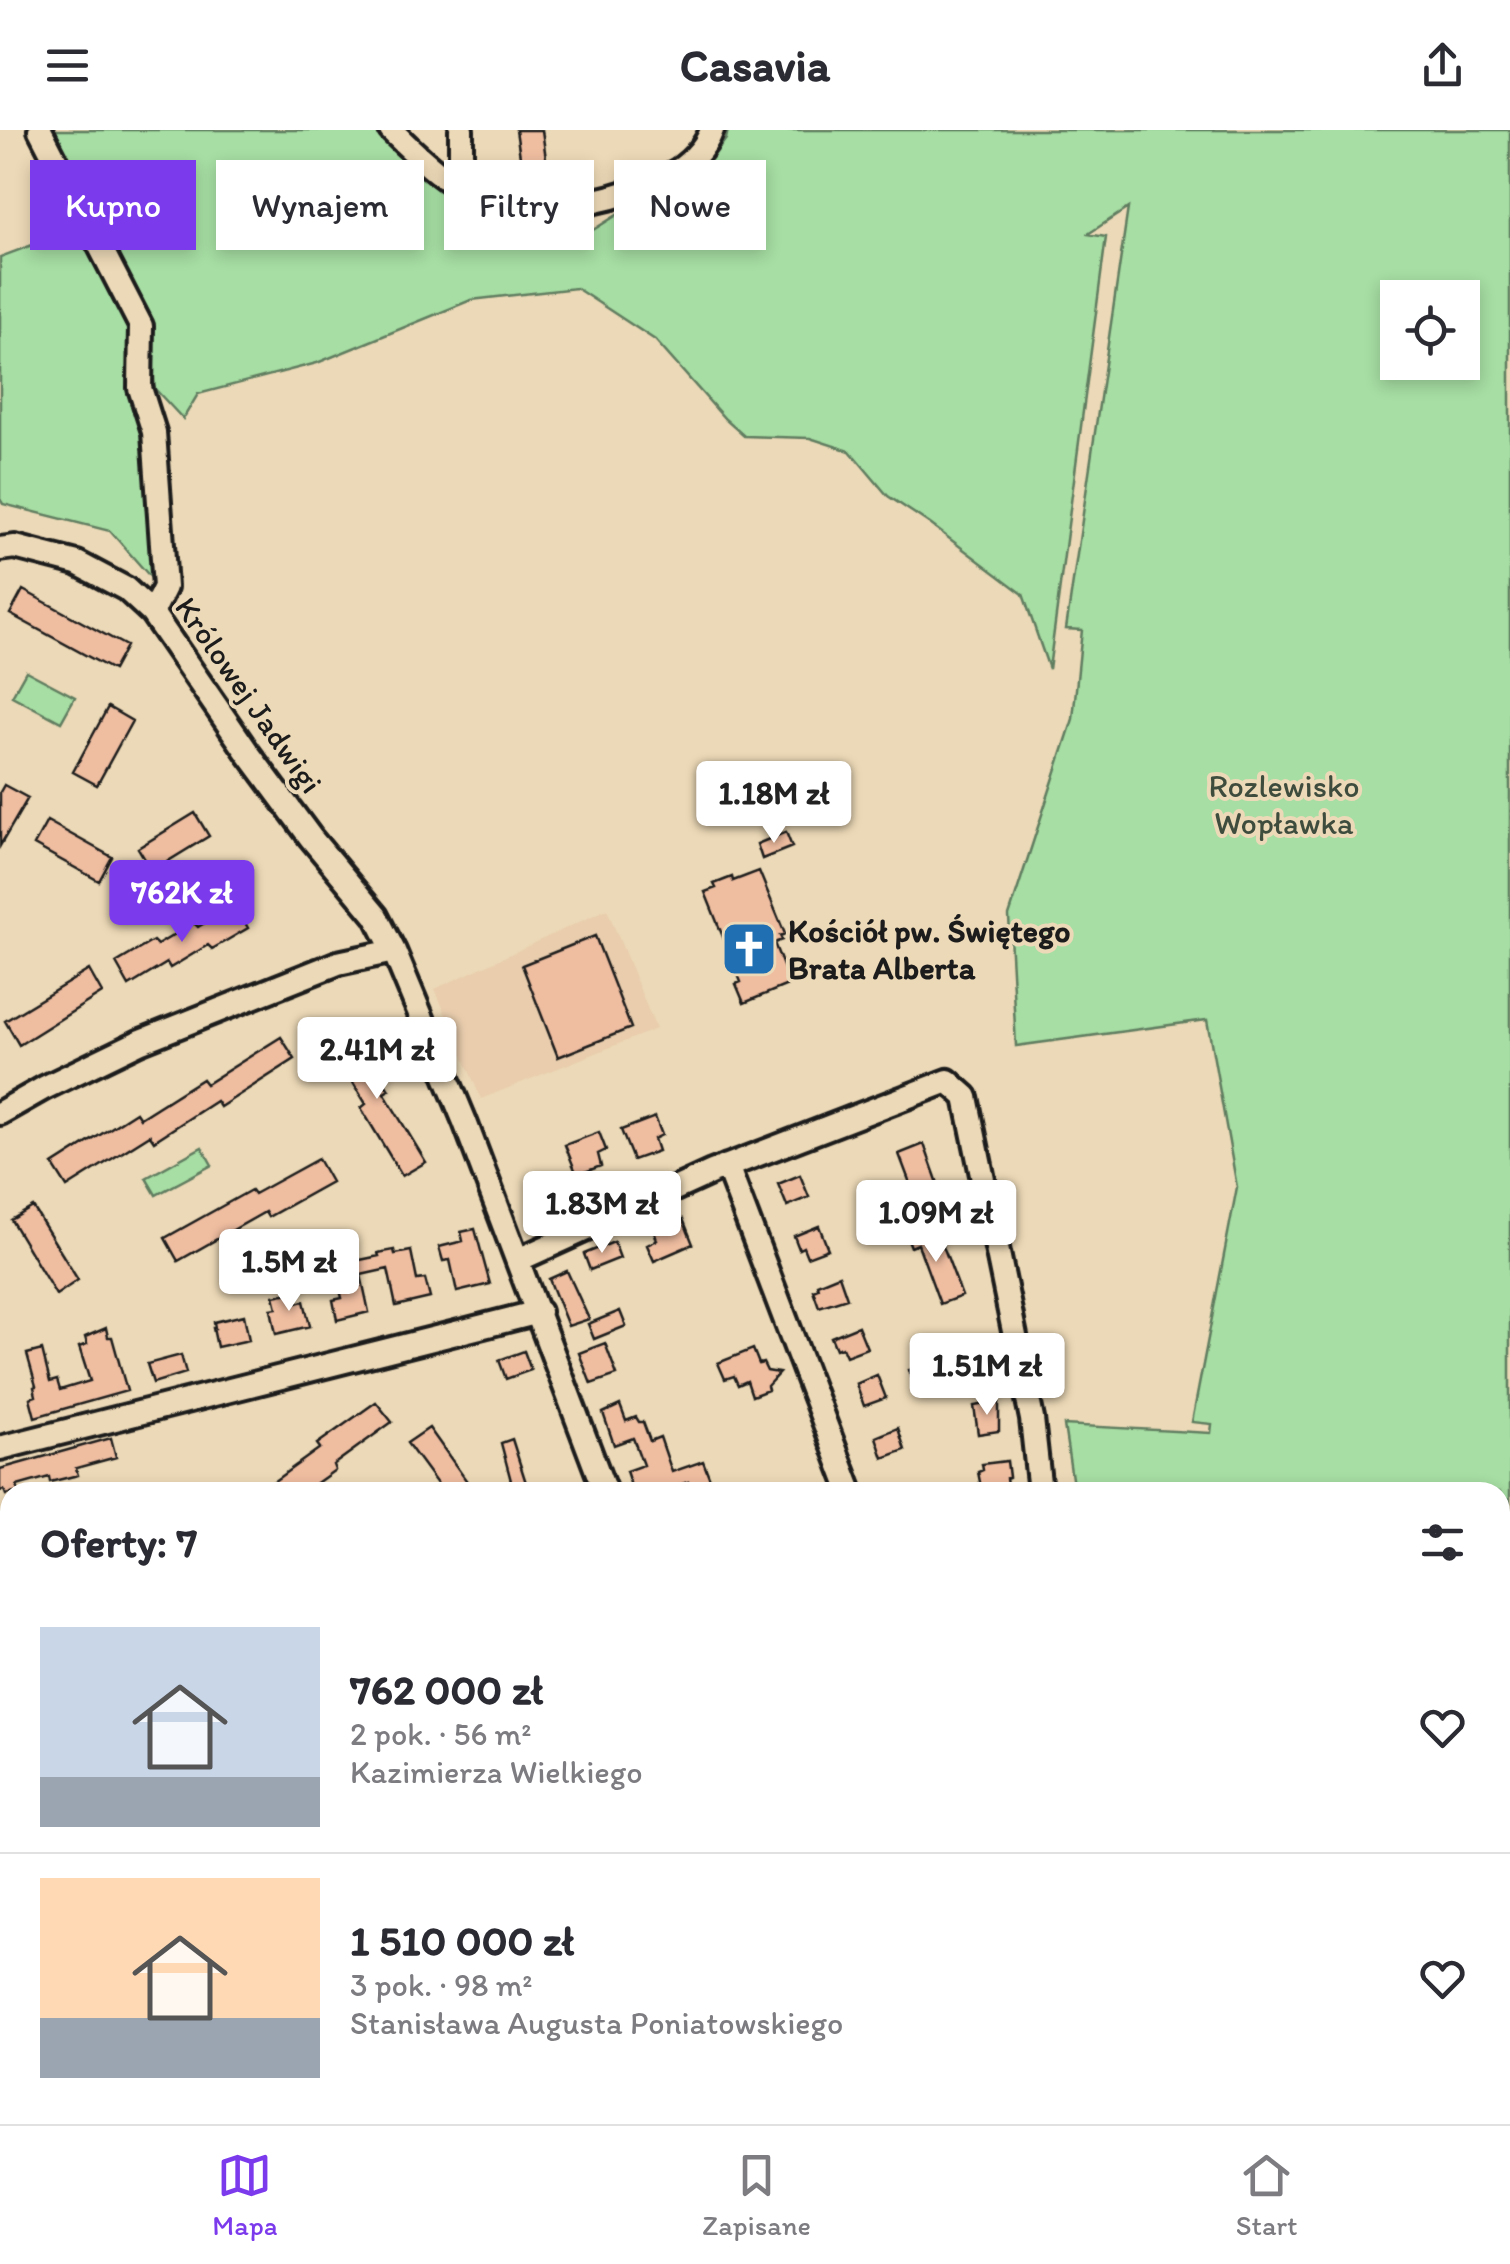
<!DOCTYPE html>
<html lang="pl">
<head>
<meta charset="utf-8">
<style>
	:root { --surface:#fff; --page:#f7f7f7; --text:#2b2b33; --muted:#7c7c81; --line:#e1e1e2; --accent:#7c3aed }
	body { margin:0; font-family:Itim,sans-serif; background:var(--page); color:var(--text); height:100vh; display:flex; flex-direction:column; font-size:38px; white-space:nowrap }
	* { box-sizing:border-box; margin:0 }
	p { font-size:32px; color:var(--muted) }
	.icon { flex:none; width:55px; height:55px; fill:none; stroke:currentColor; stroke-width:2; stroke-linecap:round; stroke-linejoin:round }
	.map { position:relative; flex:1; overflow:hidden }
	.details { position:absolute; left:0px; top:1352px; width:1510px; height:642px; display:flex; flex-direction:column; background:var(--surface); border-radius:30px 30px 0 0; box-shadow:0 5px 15px #0003 }
	.details>* { flex:none }
	.banner { position:absolute; left:30px; top:30px; width:1000px; height:90px; display:flex; gap:20px }
	.tools { position:absolute; left:1380px; top:150px; display:grid; gap:20px }
	.tools a { display:grid; place-items:center; width:100px; height:100px; border-radius:0px; background:var(--surface); box-shadow:0 5px 15px #0003; font-size:50px }
	.price { position:absolute; translate:-50% -85px; padding:0 22px; border-radius:10px; background:#fff; color:#222; font-size:32px; line-height:65px; filter:drop-shadow(0 2px 5px #0008) }
	.price::after { content:''; position:absolute; left:50%; top:60px; width:30px; height:22px; margin-left:-15px; background:inherit; clip-path:polygon(0 0,100% 0,50% 100%) }
	.price.on { background:var(--accent); color:#fff }
	ul { padding:0; list-style:none }
	li { display:flex; align-items:center; gap:30px; height:250px; padding:0 40px }
	li+li { border-top:2px solid var(--line) }
	li span { display:grid; place-items:center; flex:none; width:280px; height:200px; border-radius:0px; color:#555 }
	li>.icon { margin-inline-start:auto }
	span .icon { width:120px; height:120px; fill:#fffc; stroke-width:1 }
	li b { font-size:42px }
	h2 { display:flex; justify-content:space-between; align-items:center; height:120px; padding:0 40px; font-size:42px }
	.tag { padding:0 35px; border-radius:0px; background:var(--surface); box-shadow:0 5px 15px #0003; font-size:35px; line-height:90px }
	.tag.on { background:var(--accent); color:#fff }
	header { display:flex; justify-content:space-between; align-items:center; height:130px; padding:0 40px; background:var(--surface); font-size:45px; font-weight:700 }
	.menu { display:flex; justify-content:space-around; align-items:center; height:140px; border-top:2px solid var(--line); background:var(--surface); font-size:28px; color:var(--muted) }
	.menu a { display:grid; justify-items:center; gap:5px }
	.menu .on { color:var(--accent) }
	.map>svg:first-child { display:block }
	.built { fill:#e9cdad }
	.green { fill:#a6dea3; stroke:#617d60; stroke-width:2.5; fill-rule:evenodd }
	.building { fill:#efbda0; stroke:#1c1c1c; stroke-width:2.5 }
	.lines { fill:none; stroke-linecap:round; stroke-linejoin:round }
	.minor-casing { stroke:#1c1c1c; stroke-width:30 }
	.minor { stroke:#ecd9b7; stroke-width:22 }
	.labels { text-anchor:middle; stroke-width:8; stroke-linejoin:round; paint-order:stroke }
	.street-label { font-size:32px; fill:#1c1c1c; stroke:#ecd9b7 }
	.park-label { font-size:32px; fill:#3e4c3e; stroke:#ecd9b7 }
	.poi-label { font-size:32px; font-weight:bold; fill:#1c1c1c; stroke:#ecd9b7; text-anchor:start }
</style>
</head>
<body>
<header><svg class="icon" aria-label="menu" viewBox="0 0 24 24"><path d="M4 6h16M4 12h16M4 18h16"/></svg>Casavia<svg class="icon" aria-label="share" viewBox="0 0 24 24"><path d="M12 15V3M7 8l5-5 5 5M5 13v7h14v-7"/></svg></header>
<div class="map">
<svg width="1510" height="1994" viewBox="0 0 1510 1994">
	<rect width="100%" height="100%" fill="#ecd9b7"/>
	<filter id="ink" filterUnits="userSpaceOnUse"><feTurbulence type="fractalNoise" baseFrequency=".01" numOctaves="2"/><feDisplacementMap in="SourceGraphic" scale="20" xChannelSelector="R" yChannelSelector="G"/><feConvolveMatrix kernelMatrix="1 2 1 2 8 2 1 2 1" color-interpolation-filters="sRGB"/></filter>
	<g filter="url(#ink)">
		<path class="built" d="M607,779L656,899L481,969L435,859Z
			M118,1985H368L379,1994H100Z"/>
		<path class="green" d="M50,0H379L473,79L585,105L649,65L682,56L708,34L726,9L728,0H1510V1994H1166L1165,1985H1500V1362H1074L1064,1295L1211,1303L1212,1294L1192,1292L1237,1057L1207,890L1016,916L1009,786L1073,589L1082,500L1066,499L1128,78L1088,104L1106,107L1049,539L1023,464L930,394L888,366L850,321L810,308L744,306L725,289L655,210L576,158L471,170L317,233L198,264L183,289L155,259L148,192ZM1398,168H1462V232H1398Z
			M80,97L133,198L147,303L160,443L153,450L110,401L3,374L0,369V127Z
			M26,541L75,567L61,592L12,566Z
			M202,1017L212,1035L156,1065L146,1048Z"/>
		<path class="building" d="M516,0H542L547,36L522,40Z
			M23,460L126,516L113,540L10,484Z
			M108,577L132,591L97,655L73,642Z
			M4,655L28,668L0,716V662Z
			M195,683L209,706L152,741L138,718Z
			M47,691L112,727L99,751L34,715Z
			M786,702L792,717L762,729L757,714Z
			M759,741L785,804L780,806L782,810L774,813L790,854L744,873L736,854L741,852L705,762L716,758L714,754L732,747L733,751Z
			M235,775L248,798L212,819L208,815L170,838L167,833L129,856L116,833L153,811L157,815L194,793L198,797Z
			M595,806L631,898L558,927L522,835Z
			M89,840L102,863L19,915L5,891Z
			M351,898L389,960L384,963L426,1032L402,1046L361,978L366,974L328,911Z
			M281,907L295,929L220,977L216,971L154,1011L150,1005L67,1057L53,1035L136,982L140,988L202,949L206,954Z
			M655,987L662,1005L654,1009L658,1021L633,1030L621,1000Z
			M599,1002L606,1020L598,1024L601,1036L577,1045L565,1015Z
			M924,1014L940,1059L916,1069L899,1024Z
			M318,1029L331,1052L268,1087L265,1082L178,1131L165,1108L251,1060L254,1064Z
			M800,1045L809,1067L787,1076L778,1054Z
			M873,1058L875,1063L878,1061L884,1077L880,1079L887,1096L874,1101L861,1063Z
			M33,1077L78,1150L56,1165L11,1090Z
			M683,1089L693,1114L654,1131L647,1115L657,1110L654,1101Z
			M819,1096L828,1119L807,1127L803,1117L799,1119L794,1106Z
			M926,1096L935,1117L942,1115L945,1121L962,1166L940,1174L918,1114L911,1117L906,1104Z
			M475,1099L490,1154L457,1162L450,1130L443,1131L439,1117L463,1111L461,1102Z
			M614,1112L620,1128L590,1140L584,1124Z
			M394,1120L395,1124L411,1121L417,1150L425,1149L430,1168L396,1176L388,1139L361,1145L369,1182L337,1190L333,1170L342,1168L338,1152L345,1151L341,1134L379,1126L378,1123Z
			M567,1141L589,1189L568,1196L549,1149Z
			M839,1145L847,1168L819,1177L813,1160L818,1158L817,1154Z
			M294,1162L297,1173L304,1171L310,1196L276,1204L271,1179L277,1178L274,1166Z
			M620,1181L626,1196L594,1209L588,1194Z
			M244,1185L249,1210L217,1217L213,1198H215L214,1192Z
			M858,1196L867,1218L846,1226L842,1217L836,1219L831,1207Z
			M106,1198L108,1207H112L127,1261L35,1287L30,1268L36,1266L34,1257L36,1256L27,1224L42,1220L50,1252L57,1250L60,1260L90,1251L79,1217L87,1214L85,1207Z
			M605,1213L617,1245L591,1254L579,1223Z
			M991,1213L992,1240L969,1244L968,1237L963,1233L960,1217Z
			M753,1219L759,1234L763,1233L767,1241L779,1243L767,1256L768,1260L752,1266L747,1251L738,1255L734,1246L725,1249L718,1233Z
			M524,1221L531,1240L506,1249L499,1230Z
			M181,1225L186,1243L153,1253L147,1234Z
			M936,1231L945,1258L919,1268L909,1240Z
			M877,1245L886,1268L864,1276L856,1254Z
			M376,1272L392,1292L333,1335L335,1340L304,1362H259L320,1318L317,1314Z
			M999,1272V1301L978,1304L974,1276Z
			M620,1275L626,1291L636,1287L639,1292H643L650,1311L660,1307L672,1342L703,1331L715,1362H689L688,1352L658,1362H633L626,1341L643,1335L633,1308L614,1315L603,1283Z
			M429,1298L471,1357L462,1362H443L407,1313Z
			M898,1298L905,1320L883,1328L876,1307Z
			M111,1308L116,1327L76,1338L78,1345L50,1352L49,1347L17,1356L19,1362L6,1365L4,1360L0,1361V1339Z
			M512,1309L529,1362H514L501,1313Z
			M1007,1331L1009,1347L1006,1348L1008,1360L982,1362L978,1342L983,1340L982,1334Z"/>
		<g class="lines">
			<g class="minor-casing">
				<path id="minor" d="M40,0L141,196L140,258L154,302L165,457L152,483
					M391,0C420,29 457,64 498,76C539,89 633,66 671,45C689,35 705,19 712,0
					M456,55L461,39V0
					M0,419L15,417L77,433L126,459L152,483L248,623L311,708L376,786L394,821L465,992L605,1362
					M0,983L44,958L139,912L338,833L394,821
					M727,1036L851,1362
					M518,1130L712,1042L948,951L966,967L1032,1289L1040,1362
					M0,1318L539,1182
					M0,1577L10,1612
					M0,1678L10,1673
					M73,1985L75,1994
					M622,1994V1985
					M841,1994L845,1985"/>
			</g>
			<use href="#minor" class="minor"/>
		</g>
	</g>
	<defs>
		<g id="church-square" transform="scale(2.875)"><rect x="-9" y="-9" width="18" height="18" rx="4" fill="#1f6fb2" stroke="#ecd9b7"/><path d="M-1.2-6h2.4v3.5h3.3v2.4h-3.3V6h-2.4V-.1h-3.3v-2.4h3.3Z" fill="#fff"/></g>
	</defs>
	<g fill-rule="evenodd">
		<use href="#church-square" x="749" y="819"/>
	</g>
	<g class="labels">
		<g class="street-label">
			<text transform="translate(249 565) rotate(55)" y="11">Królowej Jadwigi</text>
		</g>
		<g class="park-label">
			<text x="1284" y="667">Rozlewisko<tspan x="1284" dy="37">Wopławka</tspan></text>
		</g>
		<g class="poi-label">
			<text x="788" y="812">Kościół pw. Świętego<tspan x="788" dy="37">Brata Alberta</tspan></text>
		</g>
	</g>
</svg>
<div class="tools">
<a><svg class="icon" aria-label="locate" viewBox="0 0 24 24"><circle cx="12" cy="12" r="6"/><path d="M12 2v4M12 18v4M2 12h4M18 12h4"/></svg></a>
</div>
<b class="price" style="left:774px;top:716px">1.18M zł</b>
<b class="price on" style="left:182px;top:815px">762K zł</b>
<b class="price" style="left:377px;top:972px">2.41M zł</b>
<b class="price" style="left:602px;top:1126px">1.83M zł</b>
<b class="price" style="left:936px;top:1135px">1.09M zł</b>
<b class="price" style="left:289px;top:1184px">1.5M zł</b>
<b class="price" style="left:987px;top:1288px">1.51M zł</b>
<div class="banner">
<a class="tag on">Kupno</a>
<a class="tag">Wynajem</a>
<a class="tag">Filtry</a>
<a class="tag">Nowe</a>
</div>
<section class="details">
<h2>Oferty: 7<svg class="icon" aria-label="filters" viewBox="0 0 24 24"><path d="M4 7h16M4 17h16"/><circle cx="9" cy="7" r="2"/><circle cx="15" cy="17" r="2"/></svg></h2>
<ul>
<li><span style="background:linear-gradient(#c9d6e8 75%,#9aa5b1 0)"><svg class="icon" aria-label="home" viewBox="0 0 24 24"><path d="M3 11l9-7 9 7M6 9v11h12V9"/></svg></span><div><b>762 000 zł</b><p>2 pok. · 56 m²</p><p>Kazimierza Wielkiego</p></div><svg class="icon" aria-label="heart" viewBox="0 0 24 24"><path d="M12 20l-8-8c-3-5 5-10 8-4 3-6 11-1 8 4z"/></svg></li>
<li><span style="background:linear-gradient(#ffd9b3 70%,#9aa5b1 0)"><svg class="icon" aria-label="home" viewBox="0 0 24 24"><path d="M3 11l9-7 9 7M6 9v11h12V9"/></svg></span><div><b>1 510 000 zł</b><p>3 pok. · 98 m²</p><p>Stanisława Augusta Poniatowskiego</p></div><svg class="icon" aria-label="heart" viewBox="0 0 24 24"><path d="M12 20l-8-8c-3-5 5-10 8-4 3-6 11-1 8 4z"/></svg></li>
</ul>
</section>
</div>
<nav class="menu">
<a class="on"><svg class="icon" aria-label="map" viewBox="0 0 24 24"><path d="M3 6l6-2 6 2 6-2v14l-6 2-6-2-6 2zM9 4v14M15 6v14"/></svg>Mapa</a>
<a><svg class="icon" aria-label="saved" viewBox="0 0 24 24"><path d="M7 4h10v16l-5-4-5 4z"/></svg>Zapisane</a>
<a><svg class="icon" aria-label="home" viewBox="0 0 24 24"><path d="M3 11l9-7 9 7M6 9v11h12V9"/></svg>Start</a>
</nav>
</body>
</html>
